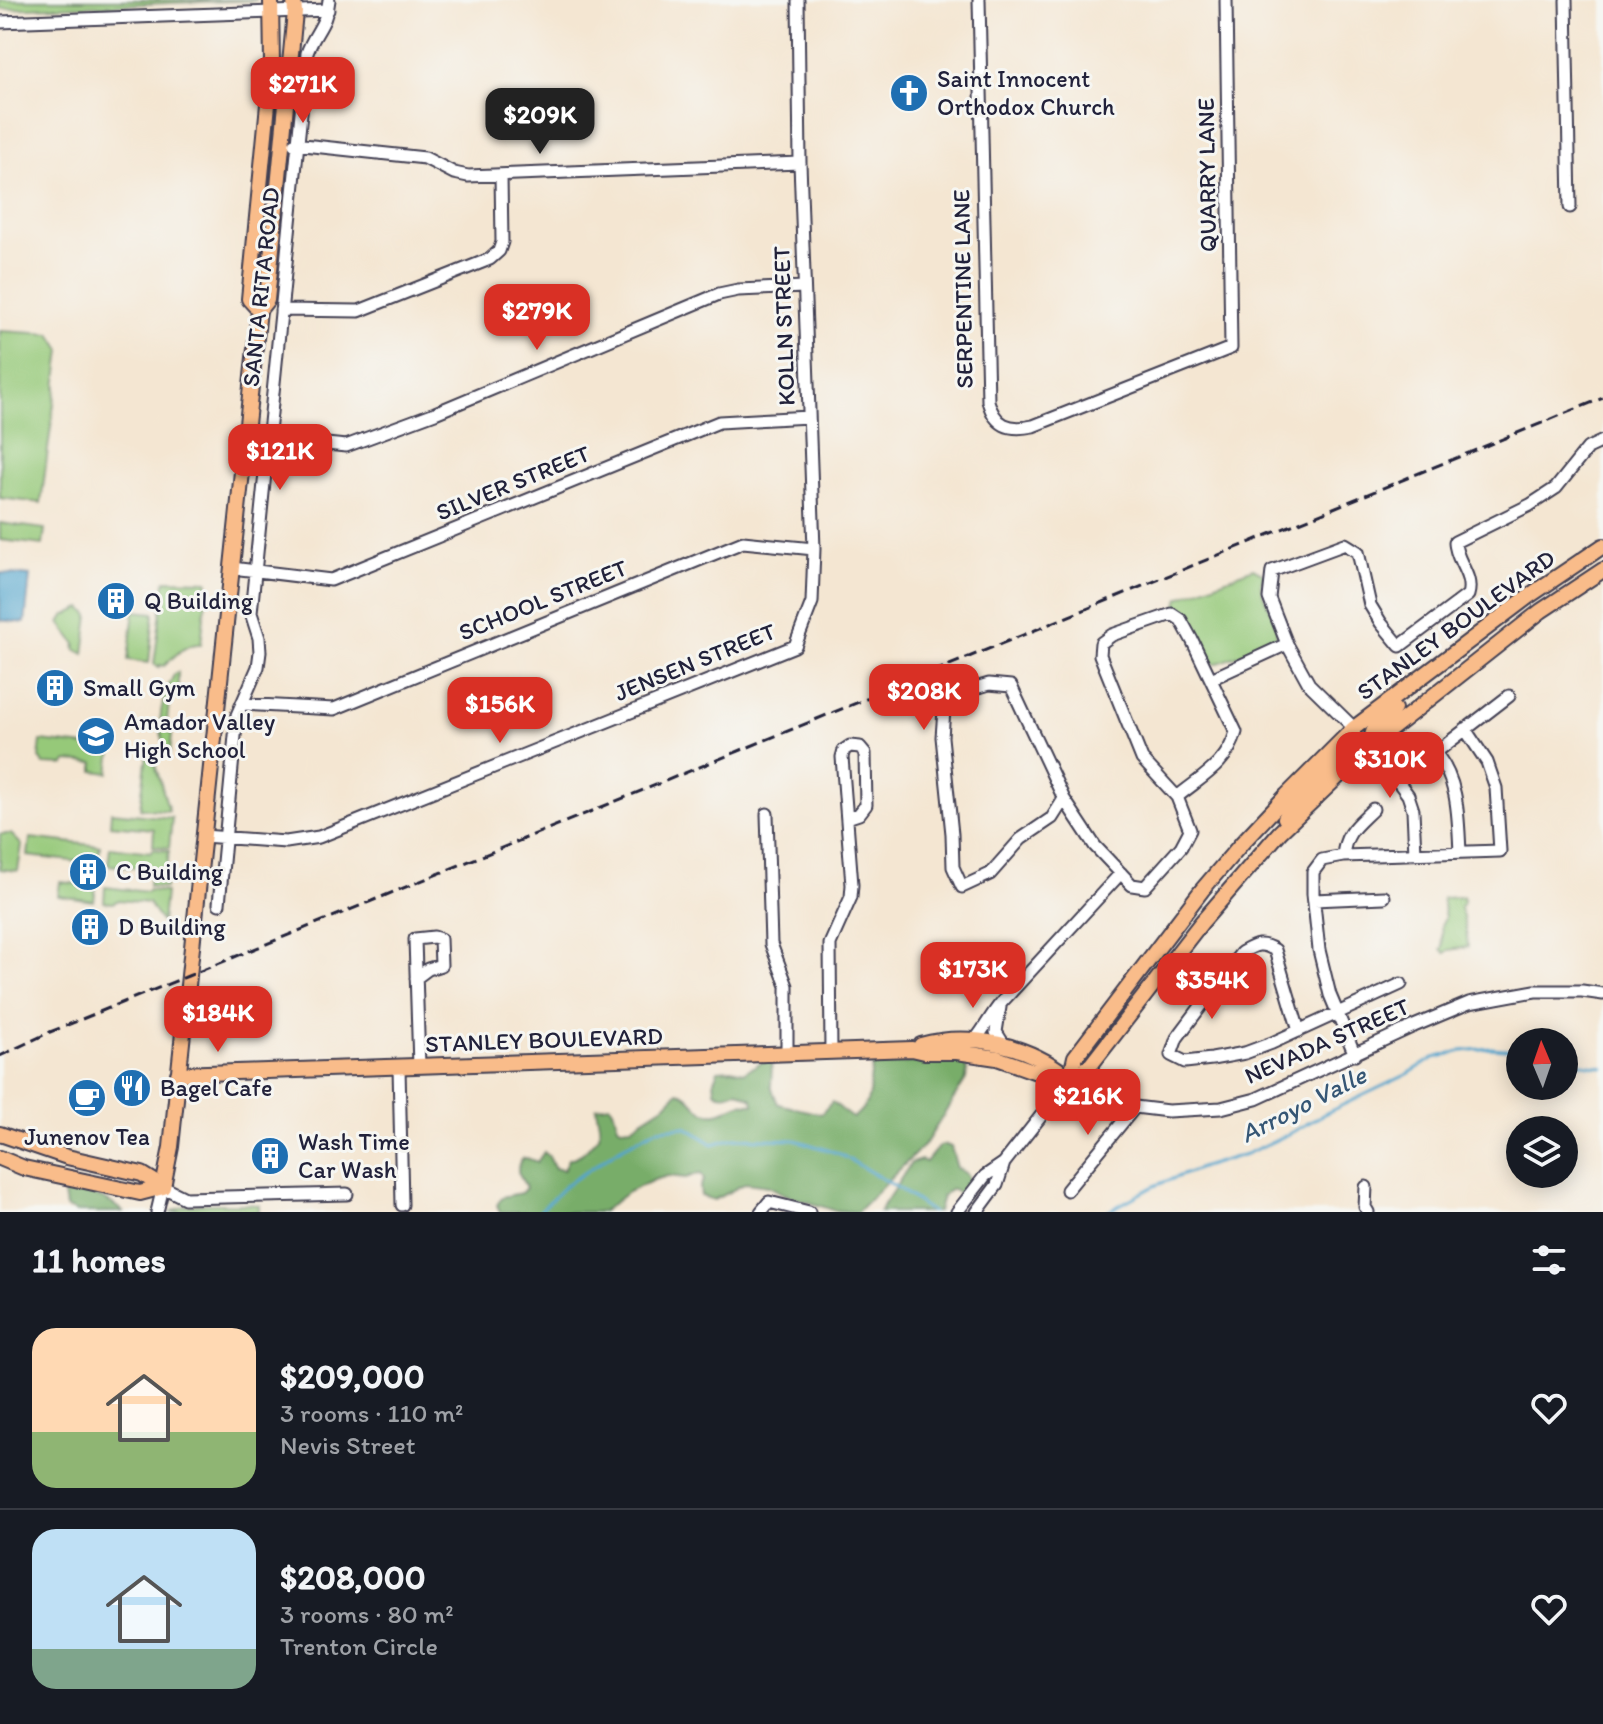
<!DOCTYPE html>
<html lang="en">
<head>
<meta charset="utf-8">
<style>
	:root { --surface:#171b24; --page:#20242c; --text:#f1f3f6; --muted:#9ea1a6; --line:#363941; --accent:#d93025 }
	body { margin:0; font-family:Itim,sans-serif; background:var(--page); color:var(--text); height:100vh; display:flex; flex-direction:column; font-size:30px; white-space:nowrap }
	* { box-sizing:border-box; margin:0 }
	p { font-size:26px; color:var(--muted) }
	.icon { flex:none; width:44px; height:44px; fill:none; stroke:currentColor; stroke-width:2; stroke-linecap:round; stroke-linejoin:round }
	.map { position:relative; height:1212px; overflow:hidden }
	.side { display:flex; flex-direction:column; background:var(--surface); flex:1 }
	.side>* { flex:none }
	.needle { width:52px; rotate:358deg }
	.controls { position:absolute; left:1506px; top:1028px; display:grid; gap:16px }
	.controls a { display:grid; place-items:center; width:72px; height:72px; border-radius:50%; background:var(--surface); box-shadow:0 4px 20px #0003; font-size:40px }
	.price { position:absolute; translate:-50% -68px; padding:0 18px; border-radius:16px; background:var(--accent); color:#fff; font-size:26px; line-height:52px; filter:drop-shadow(0 2px 4px #0008) }
	.price::after { content:''; position:absolute; left:50%; top:48px; width:24px; height:18px; margin-left:-12px; background:inherit; clip-path:polygon(0 0,100% 0,50% 100%) }
	.price.current { background:#222; color:#fff }
	ul { padding:0; list-style:none }
	li { display:flex; align-items:center; gap:24px; height:200px; padding:0 32px }
	li+li { border-top:2px solid var(--line) }
	li span { display:grid; place-items:center; flex:none; width:224px; height:160px; border-radius:24px; color:#555 }
	li>.icon { margin-inline-start:auto }
	span .icon { width:96px; height:96px; fill:#fffc; stroke-width:1 }
	li b { font-size:34px }
	h2 { display:flex; justify-content:space-between; align-items:center; height:96px; padding:0 32px; font-size:34px }
	.map>svg:first-child { display:block }
	.green { fill:#96c979; stroke:#5c765a; stroke-width:2 }
	.forest { fill:#78ad69; stroke:#4d6852; stroke-width:2 }
	.water { fill:#52a5cd; stroke:#3a6484; stroke-width:2 }
	.lines { fill:none; stroke-linecap:round; stroke-linejoin:round }
	.stream { stroke:#52a5cd; stroke-width:3 }
	.minor-casing { stroke:#423f52; stroke-width:15 }
	.major-casing { stroke:#423f52; stroke-width:18 }
	.minor { stroke:#fff; stroke-width:11 }
	.major { stroke:#f9bc8a; stroke-width:14 }
	.rail { stroke:#22223b; stroke-width:3; stroke-dasharray:12 6; stroke-linecap:butt }
	.labels { text-anchor:middle; stroke-width:6; stroke-linejoin:round; paint-order:stroke }
	.poi-label { font-size:24px; fill:#22223b; stroke:#f6f6f2; text-anchor:start }
	.street-label { font-size:24px; fill:#22223b; stroke:#f6f6f2 }
	.water-label { font-size:26px; font-style:italic; fill:#355675; stroke:#f6f6f2 }
</style>
</head>
<body>
<div class="map">
<svg width="1603" height="1212" viewBox="0 0 1603 1212">
	<rect width="100%" height="100%" fill="#f6f6f2"/>
	<filter id="ink" filterUnits="userSpaceOnUse"><feTurbulence type="fractalNoise" baseFrequency=".0125" numOctaves="2"/><feDisplacementMap in="SourceGraphic" scale="16" xChannelSelector="R" yChannelSelector="G"/><feConvolveMatrix kernelMatrix="1 2 1 2 8 2 1 2 1" color-interpolation-filters="sRGB"/></filter>
	<filter id="wash" filterUnits="userSpaceOnUse"><feTurbulence type="fractalNoise" baseFrequency=".006" numOctaves="4" result="noise"/><feDisplacementMap in="SourceGraphic" scale="32" xChannelSelector="R" yChannelSelector="G"/><feGaussianBlur stdDeviation="1.8" result="paint"/><feColorMatrix in="noise" values="0 0 0 0 0 0 0 0 0 0 0 0 0 0 0 0 0 1.4 0 .05"/><feComposite in="paint" operator="in"/></filter>
	<g filter="url(#wash)">
		<rect width="100%" height="100%" fill="#f4e6d2"/>
		<path class="green" d="M0,0H257L0,9Z
			M0,331L51,334L61,350L41,503L0,498Z
			M0,523L45,529L43,545L0,540Z
			M1253,568L1264,574C1263,578 1261,582 1261,586C1262,600 1284,627 1274,639C1268,646 1244,653 1234,657C1224,661 1215,667 1205,660L1187,618L1176,609L1179,598Z
			M165,580L208,581L201,644C185,643 175,656 164,666L160,665L159,668L154,664Z
			M82,608L89,615L84,654L75,649L76,644L60,623L64,616Z
			M134,611L154,613L149,663L128,660Z
			M178,672V687L170,695L166,729L172,734L170,753L166,752C156,722 160,700 175,673Z
			M41,741L112,749L109,773L94,771V763L67,761L65,765L44,764L39,758Z
			M147,754H152L169,811L140,808Z
			M111,812L172,818L169,848L153,846L154,829L110,825Z
			M0,834H11L22,845L18,871L0,869Z
			M30,838L100,846L98,864L28,856Z
			M110,847L151,852L152,849L169,851L165,888L149,886L150,869L108,865Z
			M60,882L96,886L94,901L58,896Z
			M105,887L147,892L148,890L165,892L162,923L148,903L119,900L113,903L104,902Z
			M1463,897L1464,902L1460,907C1464,920 1467,934 1468,947L1449,950L1445,953L1441,949L1443,946L1441,925L1445,918L1442,898Z
			M242,1204L259,1205V1212H172C185,1201 224,1205 242,1204Z"/>
		<path class="forest" d="M935,1057L957,1059L964,1063L967,1070L966,1079L926,1143L857,1212L833,1210L784,1194L769,1186L746,1183L714,1200L701,1196L700,1187L704,1179L701,1174L694,1175L686,1178L668,1176L654,1180L628,1192L602,1212H500L497,1205L502,1197L521,1193L526,1188C521,1175 514,1174 521,1159L527,1158L537,1162L544,1152L549,1156L554,1168L563,1170L568,1159C586,1155 586,1148 599,1136C601,1124 597,1119 596,1107L610,1105L613,1109L618,1126L621,1128L631,1127L664,1106L678,1092C692,1094 695,1111 709,1113C721,1115 730,1107 740,1104C745,1103 749,1104 754,1104L753,1099L738,1091C729,1093 723,1098 715,1091L714,1080L718,1070L731,1069L744,1072L767,1059L772,1064L771,1086L778,1104L821,1114L832,1102C841,1107 844,1114 853,1118C877,1098 866,1088 873,1064L875,1062L904,1063Z
			M946,1145L951,1147L957,1168L965,1173L973,1185L966,1198L951,1189L942,1196L938,1212H879L911,1163L921,1160L926,1162L939,1146Z
			M72,1190C91,1193 109,1199 123,1212H77L66,1208L64,1195Z"/>
		<path class="water" d="M0,573L30,576L25,623L0,620Z"/>
		<g class="lines">
			<path class="stream" d="M1564,1058L1583,1064L1603,1067
				M539,1212L566,1185L621,1148L657,1129L686,1127L713,1144L734,1138L795,1140L838,1153L898,1188L932,1212
				M1107,1212L1154,1186L1203,1167L1246,1154L1289,1134L1324,1114L1408,1074L1434,1058L1462,1051L1491,1048L1520,1050"/>
		</g>
	</g>
	<g filter="url(#ink)">
		<g class="lines">
			<g class="minor-casing">
				<path id="minor" d="M979,0L988,401C995,426 1009,431 1033,426L1231,348L1226,0
					M1566,0L1570,207
					M0,22L328,10
					M294,144L425,158L454,173L468,176L800,163
					M281,310L359,311L490,259L499,251L502,242L501,175
					M268,438L346,446L435,413L719,294L738,290L804,287
					M232,568L331,580L719,422L809,417
					M1211,679L1287,644
					M989,684L1011,686L1064,799L1052,818L1021,839L990,874L962,887L953,867L952,834L942,737L944,710L962,692Z
					M242,704L334,709L743,542L814,549
					M1354,728L1309,684L1287,644L1269,598L1272,571L1345,544L1358,552L1370,605L1381,623L1400,646L1468,595C1474,575 1455,561 1455,542L1530,505L1556,488L1588,448L1603,441
					M1371,745L1408,795L1413,810L1415,854
					M1064,799L1095,846L1132,885L1145,887L1181,847L1190,830L1177,797L1142,759L1100,655L1101,643L1112,635L1172,614L1181,620L1192,640L1236,732C1227,765 1201,777 1177,797
					M767,814L771,944L787,986V1053
					M203,836L286,842L319,837L795,646L812,602L814,549L800,163L798,0
					M1460,852C1458,818 1459,780 1435,753L1509,696
					M1343,856C1345,832 1357,825 1373,809
					M1314,900L1384,897
					M219,904L237,715L258,667L260,652L259,638L251,613L307,53C314,33 327,24 329,0
					M416,978L428,969L441,965L440,939L434,937L415,939L419,1066
					M1000,1007L996,1032L1004,1045
					M1299,1031L1275,950C1260,941 1255,945 1241,953L1177,1038L1171,1055L1185,1062L1212,1059L1245,1053L1272,1043L1401,984
					M975,1040C985,1028 991,1015 1001,1003L1121,873
					M831,1052L830,944L851,897L852,885L842,757L844,750L850,746L860,747L865,753L866,805L859,814L847,818
					M1355,1055L1330,995L1319,950L1313,894V872L1322,860L1343,856L1500,851L1496,788L1487,762L1465,729
					M399,1067L402,1205
					M1366,1187L1365,1207L1368,1212
					M1067,1190L1135,1107
					M157,1212L163,1187L185,1198L347,1194
					M761,1212L769,1202L809,1212
					M957,1212L985,1176L1004,1163L1070,1079L1135,1107L1168,1111L1221,1108L1256,1099L1414,1026L1469,1003L1535,991H1582L1603,994
					M977,1212L997,1185L1004,1163"/>
			</g>
			<g class="major-casing">
				<path id="major" d="M259,310L249,299L272,63L271,0
					M1371,745C1371,726 1381,720 1394,709
					M1285,818C1303,788 1346,767 1353,733
					M921,1045C970,1031 1028,1045 1067,1076
					M178,1074L912,1049L925,1052H957L997,1058L1042,1074L1070,1079L1090,1066L1201,923L1280,832L1371,745L1541,611L1603,570
					M1070,1079L1075,1057L1202,890L1242,843L1287,795L1354,728L1529,596L1603,546
					M0,1134L67,1157L142,1174L163,1187
					M0,1158L24,1168L140,1193L163,1187
					M163,1187L171,1147L259,310L267,300L295,12L294,0"/>
			</g>
			<use href="#minor" class="minor"/>
			<use href="#major" class="major"/>
			<path class="rail" d="M0,1056L50,1032L188,976L1603,398"/>
		</g>
	</g>
	<defs>
		<g id="church-disc" transform="scale(2)"><circle r="9.5" fill="#1f6fb2" stroke="#f6f6f2"/><path d="M-1.2-6h2.4v3.5h3.3v2.4h-3.3V6h-2.4V-.1h-3.3v-2.4h3.3Z" fill="#fff"/></g>
		<g id="building-disc" transform="scale(2)"><circle r="9.5" fill="#1f6fb2" stroke="#f6f6f2"/><path d="M-4-6H4V6H1V3H-1V6H-4ZM-2.5-4.3h1.7v1.8h-1.7ZM.8-4.3h1.7v1.8H.8ZM-2.5-1h1.7V.8h-1.7ZM.8-1h1.7V.8H.8Z" fill="#fff"/></g>
		<g id="school-disc" transform="scale(2)"><circle r="9.5" fill="#1f6fb2" stroke="#f6f6f2"/><path d="M0-5L7-2L0 1L-7-2ZM-4 1L0 2.5L4 1V4Q0 6-4 4Z" fill="#fff"/></g>
		<g id="restaurant-disc" transform="scale(2)"><circle r="9.5" fill="#1f6fb2" stroke="#f6f6f2"/><path d="M-5-6h1v4h1v-4h1v4h1v-4h1v5L-1.5 .5V6h-2V.5L-5-1ZM5-6V6H3V1.5H1.5Q1.5-4 5-6Z" fill="#fff"/></g>
		<g id="cafe-disc" transform="scale(2)"><circle r="9.5" fill="#1f6fb2" stroke="#f6f6f2"/><path d="M-5.5-4.5H6V0H3Q3 3.5 0 3.5H-2.5Q-5.5 3.5-5.5 0ZM3-3.2v2h1.7v-2ZM-6 4.5H4V6H-6Z" fill="#fff"/></g>
	</defs>
	<g fill-rule="evenodd">
		<use href="#church-disc" x="909" y="93"/>
		<use href="#building-disc" x="116" y="601"/>
		<use href="#building-disc" x="55" y="688"/>
		<use href="#school-disc" x="96" y="736"/>
		<use href="#building-disc" x="88" y="872"/>
		<use href="#building-disc" x="90" y="927"/>
		<use href="#restaurant-disc" x="132" y="1088"/>
		<use href="#cafe-disc" x="87" y="1098"/>
		<use href="#building-disc" x="270" y="1156"/>
	</g>
	<g class="labels">
		<g class="poi-label">
			<text x="937" y="87">Saint Innocent<tspan x="937" dy="28">Orthodox Church</tspan></text>
			<text x="144" y="609">Q Building</text>
			<text x="83" y="696">Small Gym</text>
			<text x="124" y="730">Amador Valley<tspan x="124" dy="28">High School</tspan></text>
			<text x="116" y="880">C Building</text>
			<text x="118" y="935">D Building</text>
			<text x="160" y="1096">Bagel Cafe</text>
			<text x="87" y="1145" text-anchor="middle">Junenov Tea</text>
			<text x="298" y="1150">Wash Time<tspan x="298" dy="28">Car Wash</tspan></text>
		</g>
		<g class="street-label">
			<text transform="translate(1207 175) rotate(-91)" y="8">QUARRY LANE</text>
			<text transform="translate(261 287) rotate(-84)" y="8">SANTA RITA ROAD</text>
			<text transform="translate(963 289) rotate(-91)" y="8">SERPENTINE LANE</text>
			<text transform="translate(784 326) rotate(-92)" y="8">KOLLN STREET</text>
			<text transform="translate(513 483) rotate(-22)" y="8">SILVER STREET</text>
			<text transform="translate(543 600) rotate(-22)" y="8">SCHOOL STREET</text>
			<text transform="translate(1456 625) rotate(-36)" y="8">STANLEY BOULEVARD</text>
			<text transform="translate(695 662) rotate(-22)" y="8">JENSEN STREET</text>
			<text transform="translate(544 1040) rotate(-2)" y="8">STANLEY BOULEVARD</text>
			<text transform="translate(1327 1041) rotate(-24)" y="8">NEVADA STREET</text>
		</g>
		<g class="water-label">
			<text transform="translate(1303 1104) rotate(-27)" y="9">Arroyo Valle</text>
		</g>
	</g>
</svg>
<div class="controls">
<a><svg class="needle" viewBox="-14 -14 28 28"><path d="M0-13l5 13h-10z" fill="#e53935"/><path d="M0 13l5-13h-10z" fill="#9ea1a6"/></svg></a>
<a><svg class="icon" aria-label="layers" viewBox="0 0 24 24"><path d="M12 4l9 5-9 5-9-5zM3 14l9 5 9-5"/></svg></a>
</div>
<b class="price" style="left:303px;top:125px">$271K</b>
<b class="price current" style="left:540px;top:156px">$209K</b>
<b class="price" style="left:537px;top:352px">$279K</b>
<b class="price" style="left:280px;top:492px">$121K</b>
<b class="price" style="left:924px;top:732px">$208K</b>
<b class="price" style="left:500px;top:745px">$156K</b>
<b class="price" style="left:1390px;top:800px">$310K</b>
<b class="price" style="left:973px;top:1010px">$173K</b>
<b class="price" style="left:1212px;top:1021px">$354K</b>
<b class="price" style="left:218px;top:1054px">$184K</b>
<b class="price" style="left:1088px;top:1137px">$216K</b>
</div>
<section class="side">
<h2>11 homes<svg class="icon" aria-label="filters" viewBox="0 0 24 24"><path d="M4 7h16M4 17h16"/><circle cx="9" cy="7" r="2"/><circle cx="15" cy="17" r="2"/></svg></h2>
<ul>
<li><span style="background:linear-gradient(#ffd9b3 65%,#8fb573 0)"><svg class="icon" aria-label="home" viewBox="0 0 24 24"><path d="M3 11l9-7 9 7M6 9v11h12V9"/></svg></span><div><b>$209,000</b><p>3 rooms · 110 m²</p><p>Nevis Street</p></div><svg class="icon" aria-label="heart" viewBox="0 0 24 24"><path d="M12 20l-8-8c-3-5 5-10 8-4 3-6 11-1 8 4z"/></svg></li>
<li><span style="background:linear-gradient(#bfe0f5 75%,#7fa58c 0)"><svg class="icon" aria-label="home" viewBox="0 0 24 24"><path d="M3 11l9-7 9 7M6 9v11h12V9"/></svg></span><div><b>$208,000</b><p>3 rooms · 80 m²</p><p>Trenton Circle</p></div><svg class="icon" aria-label="heart" viewBox="0 0 24 24"><path d="M12 20l-8-8c-3-5 5-10 8-4 3-6 11-1 8 4z"/></svg></li>
</ul>
</section>
</body>
</html>
